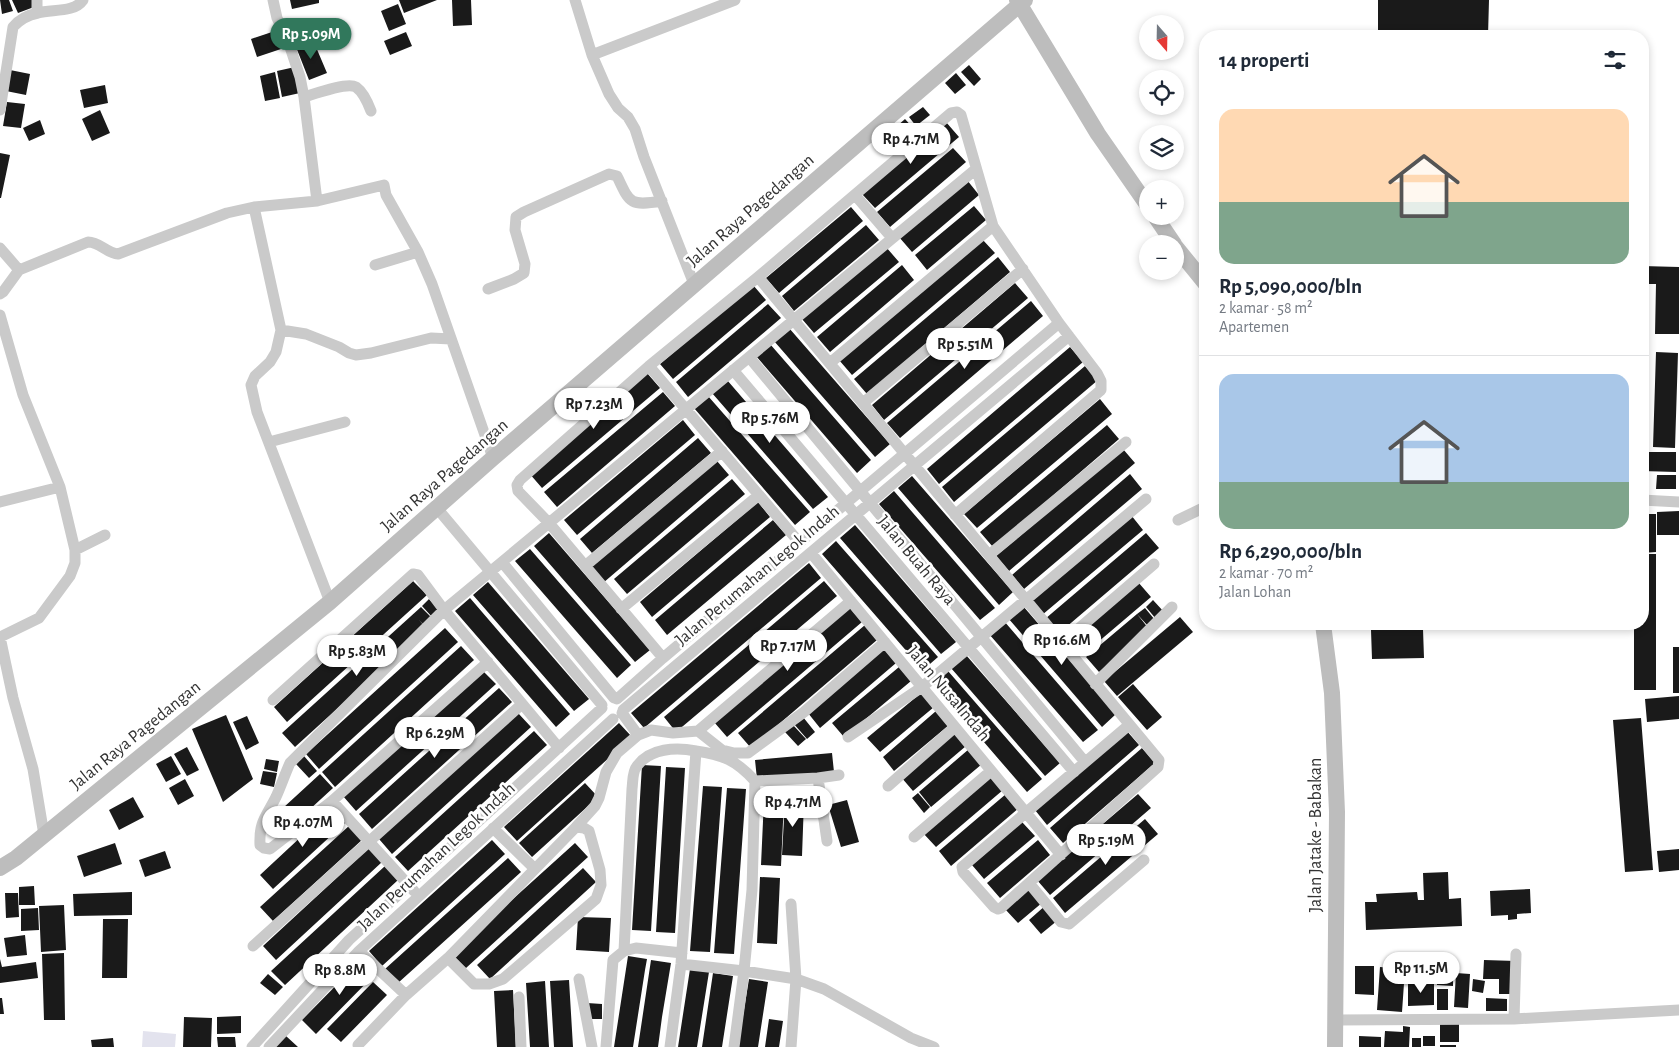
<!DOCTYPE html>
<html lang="id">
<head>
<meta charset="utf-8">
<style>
	:root { --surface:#fff; --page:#f2f2f3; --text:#1f2937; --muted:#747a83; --line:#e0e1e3; --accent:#31785c }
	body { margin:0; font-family:"Alegreya Sans",sans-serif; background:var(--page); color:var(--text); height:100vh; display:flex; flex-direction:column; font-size:19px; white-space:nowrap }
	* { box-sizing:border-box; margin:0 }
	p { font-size:16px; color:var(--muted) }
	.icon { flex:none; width:28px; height:28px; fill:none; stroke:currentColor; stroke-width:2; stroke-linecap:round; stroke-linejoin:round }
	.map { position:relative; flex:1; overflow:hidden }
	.panel { position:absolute; left:1199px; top:30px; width:450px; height:600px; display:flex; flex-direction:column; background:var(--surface); border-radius:20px; box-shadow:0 2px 8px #0003 }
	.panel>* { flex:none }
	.needle { width:32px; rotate:160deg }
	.buttons { position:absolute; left:1139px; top:15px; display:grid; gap:10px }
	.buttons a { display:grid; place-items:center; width:45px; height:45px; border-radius:50%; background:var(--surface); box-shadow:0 2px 8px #0003; font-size:25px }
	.price { position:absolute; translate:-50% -42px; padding:0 11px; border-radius:18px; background:#fff; color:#222; font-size:16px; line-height:32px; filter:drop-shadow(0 1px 2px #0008) }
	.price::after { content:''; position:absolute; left:50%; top:30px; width:15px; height:11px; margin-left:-8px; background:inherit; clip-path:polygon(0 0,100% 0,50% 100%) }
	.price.active { background:var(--accent); color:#fff }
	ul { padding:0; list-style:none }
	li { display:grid; align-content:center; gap:10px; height:265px; padding:0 20px }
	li+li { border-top:1px solid var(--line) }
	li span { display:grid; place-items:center; height:155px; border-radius:15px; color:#555 }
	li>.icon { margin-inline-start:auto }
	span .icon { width:90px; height:90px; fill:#fffc; stroke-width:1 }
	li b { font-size:21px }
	h2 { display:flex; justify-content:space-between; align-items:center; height:60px; padding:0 20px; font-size:21px }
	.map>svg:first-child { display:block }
	.green { fill:#e3e3ee }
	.building { fill:#1a1a1a }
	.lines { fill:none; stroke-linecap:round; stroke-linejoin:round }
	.street { stroke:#cacaca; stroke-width:11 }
	.secondary { stroke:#bdbdbd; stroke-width:16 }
	.labels { text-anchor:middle; stroke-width:5; stroke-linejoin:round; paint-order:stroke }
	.street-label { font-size:18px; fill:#333; stroke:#fff }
</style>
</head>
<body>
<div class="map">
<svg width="1679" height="1047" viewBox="0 0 1679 1047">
	<rect width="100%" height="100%" fill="#fff"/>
	<path class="green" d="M143,1031L176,1034L175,1047H142Z"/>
	<path class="building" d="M0,0H9L13,11L2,14Z
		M12,0H32L34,7L18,13Z
		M290,0H319V3L292,9Z
		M399,0H437L404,13Z
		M452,0H471L472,25L453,26Z
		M1378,0H1489L1488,36H1378Z
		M398,4L406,24L389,31L381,11Z
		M275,31L281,49L257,57L251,39Z
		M406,32L412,46L390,55L384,41Z
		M313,40L327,73L309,80L296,47Z
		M969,65L981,79L974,86L961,72Z
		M295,67L300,93L282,97L277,71Z
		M10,70L30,74L26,95L6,91Z
		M275,72L280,98L265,101L260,76Z
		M956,73L966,85L955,94L945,83Z
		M105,85L108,103L84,108L80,90Z
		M7,102L25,104L21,128L3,126Z
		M923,107L930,115L916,126L909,117Z
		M100,110L110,133L92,141L82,119Z
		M905,119L914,129L905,137L896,127Z
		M40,120L45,134L29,141L23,128Z
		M946,122L959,137L875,208L862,194Z
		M953,148L966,162L890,227L877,212Z
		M0,153L10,155L1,198H0Z
		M967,180L979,195L912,252L899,237Z
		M974,206L986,220L927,270L915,255Z
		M851,207L863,221L779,293L766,278Z
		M866,225L879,240L794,311L782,296Z
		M982,239L995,253L852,375L839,360Z
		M886,247L899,262L814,333L802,319Z
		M998,257L1010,272L867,394L854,379Z
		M902,265L914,280L830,352L817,337Z
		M1642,266L1679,267V334H1655L1656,284H1642Z
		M1015,283L1028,298L884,420L872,405Z
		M753,285L766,300L673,379L660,364Z
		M1031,301L1043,316L900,438L887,423Z
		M768,304L781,318L688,397L676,382Z
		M789,328L890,444L875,457L774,341Z
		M770,344L871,460L857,473L756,356Z
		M1070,347L1083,362L939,484L927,469Z
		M1656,352L1678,353L1675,448L1653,447Z
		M1642,361H1649L1648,386H1642Z
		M1085,366L1098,380L954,502L942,487Z
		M647,373L660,388L542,488L529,473Z
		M727,380L828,497L813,509L712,393Z
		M663,392L675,406L557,507L544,492Z
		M708,396L810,512L795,525L694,408Z
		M1100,399L1112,414L977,528L964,514Z
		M683,420L695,435L577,535L564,520Z
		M1107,425L1119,439L993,547L980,532Z
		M698,438L711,453L592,553L580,539Z
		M1123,449L1135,463L1009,571L996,556Z
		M1642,452H1676V472L1642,471Z
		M717,461L729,475L603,583L590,568Z
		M1130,474L1142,489L1024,589L1012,575Z
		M1657,475H1676V489H1656Z
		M912,476L1013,592L999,605L898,488Z
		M732,479L745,494L627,594L614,579Z
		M894,491L995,608L980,620L879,504Z
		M758,502L770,517L652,617L640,602Z
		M1679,511V535H1657V512Z
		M1642,514H1656V552L1642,553Z
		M1131,515L1143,530L1042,615L1029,601Z
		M773,520L786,535L667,635L655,620Z
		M855,525L956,642L941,654L840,538Z
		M549,533L650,650L635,662L534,546Z
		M1146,533L1159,548L1058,634L1045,619Z
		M836,541L938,657L923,670L822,554Z
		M530,549L631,665L617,678L515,561Z
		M1642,554H1656V690H1634V624H1642Z
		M809,563L821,578L644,728L631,713Z
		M413,581L427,595L287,722L274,707Z
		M824,581L837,596L676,732L664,717Z
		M488,582L589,699L574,711L473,595Z
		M1138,582L1151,597L1084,654L1071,639Z
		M470,598L570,714L556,727L455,611Z
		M429,599L440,611L433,618L422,606Z
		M1153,600L1164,612L1156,619L1146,607Z
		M1023,606L1116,714L1102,727L1008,618Z
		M421,607L433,619L425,626L419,620L426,628L295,747L282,733Z
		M849,607L862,622L727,737L714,722Z
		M1145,608L1155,620L1148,626L1137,614Z
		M1137,614L1149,629L1099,672L1086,657Z
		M1180,617L1193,632L1117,696L1104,681Z
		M1004,621L1098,730L1083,742L989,634Z
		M865,625L877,640L751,748L738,733Z
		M445,628L458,642L319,769L306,754Z
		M1423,629L1424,658L1372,659L1371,630Z
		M461,646L474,660L335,787L322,772Z
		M1673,647H1679V693H1673Z
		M884,649L896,663L820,728L808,713Z
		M966,655L1060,763L1045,776L951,668Z
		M899,667L911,681L844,737L832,723Z
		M482,670L496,684L356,811L343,796Z
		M948,671L1042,779L1027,792L933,683Z
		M1133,684L1162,717L1147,730L1118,697Z
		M499,688L512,702L372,829L359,814Z
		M921,693L934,707L880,752L867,738Z
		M1679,696V719L1647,722L1645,699Z
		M936,711L949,725L894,771L883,757Z
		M518,713L531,727L392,854L379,839Z
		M226,715L253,779L223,802L192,729Z
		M247,716L259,743L246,750L233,722Z
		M803,717L815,732L807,739L794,724Z
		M1641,718L1653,870L1625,872L1613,720Z
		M619,723L632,737L517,841L504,827Z
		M793,725L806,739L798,746L785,732Z
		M1126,730L1139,745L1047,825L1035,810Z
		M534,731L547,745L408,871L395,857Z
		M954,731L966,746L913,791L901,777Z
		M187,747L199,770L187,776L174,754Z
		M1142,748L1155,763L1063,843L1050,828Z
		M969,749L982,764L931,807L919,792Z
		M832,753L834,772L757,779L755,760Z
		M171,756L181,774L166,782L156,764Z
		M304,756L317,771L309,778L296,764Z
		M266,759L279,761L277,772L264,769Z
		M642,765L661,766L651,931L632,930Z
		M666,767L685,768L675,933L656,932Z
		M263,771L277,773L274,787L260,784Z
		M320,774L333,788L284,833L271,819Z
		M991,775L1003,790L936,847L923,833Z
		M185,779L194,796L178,805L169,788Z
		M585,783L598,797L532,857L519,843Z
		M703,786L722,787L710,952L690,951Z
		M727,788L746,789L734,954L714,953Z
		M918,793L930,807L924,813L912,798Z
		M1006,794L1019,808L951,866L939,851Z
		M1138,794L1151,808L1050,895L1037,880Z
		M133,797L144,817L119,830L109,810Z
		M764,799L784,800L781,866L761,865Z
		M785,800L804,801L802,856L782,855Z
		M847,800L859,842L841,847L828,805Z
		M333,807L347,821L273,889L260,875Z
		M1145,819L1158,834L1065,913L1053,898Z
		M1022,822L1035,836L984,879L972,865Z
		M350,825L363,839L273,921L260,907Z
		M492,840L505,854L382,966L369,951Z
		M1038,840L1050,855L1000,898L987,883Z
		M115,843L122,864L84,877L77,856Z
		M575,843L588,857L466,968L452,954Z
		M369,848L382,862L276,960L263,946Z
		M1679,849V870L1659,872L1657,851Z
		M165,851L171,868L145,877L139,860Z
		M508,858L521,872L398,983L385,969Z
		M385,866L398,880L285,985L271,971Z
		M583,868L596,882L490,979L477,965Z
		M1448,872L1449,899L1461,898L1462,926L1366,930L1365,902H1377L1376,894L1417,892L1418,900H1424L1423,873Z
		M760,877L780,878L777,944L757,943Z
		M34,886L35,905H19V887Z
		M1030,887L1043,902L1018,923L1005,909Z
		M1530,889L1531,913L1517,914V919L1508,920V915L1491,916L1490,891Z
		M132,892V915L74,916L73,894Z
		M5,893H18L19,917L6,918Z
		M64,905L66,950L41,952L39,906Z
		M1046,905L1058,920L1041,934L1029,920Z
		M38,908L39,930L21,931V909Z
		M578,917L611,918L609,952L576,950Z
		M103,919H128L127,978H102Z
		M25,935L27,955L7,957L4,938Z
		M64,953L65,1020H44L42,954Z
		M628,956L647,959L645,970L633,1047H614Z
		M364,957L378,971L316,1034L302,1020Z
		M0,959L2,967L36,962L38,978L0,983Z
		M651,960L671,963L662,1017L658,1047H638Z
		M1484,960L1516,961L1514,994H1499V979H1483Z
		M1355,966H1374V995L1355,994Z
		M1380,967L1405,969L1402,1012L1377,1010Z
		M690,969L709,972L697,1047H678Z
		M1437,972H1453V986L1437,985Z
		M713,973L733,976L722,1047H702Z
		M1456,973L1470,974L1468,1008L1454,1007Z
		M268,974L283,987L275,995L260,983Z
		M749,979L768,982L758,1047H738Z
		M1473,979L1485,981L1483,993L1472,991Z
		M569,980L573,1047H554L550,981Z
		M545,981L549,1047H530L526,983Z
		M373,982L387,995L341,1042L327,1029Z
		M1408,983H1434V1005L1408,1006Z
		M1437,989H1448V1010H1437Z
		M513,990L516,1047H497L494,991Z
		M0,998H2L4,1014H0Z
		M1486,998L1507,999V1011H1486Z
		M587,1003L602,1004V1019H587Z
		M241,1016V1033L217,1034V1017Z
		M184,1017L212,1018L211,1047H183Z
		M769,1019L783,1021L779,1047H765Z
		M1440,1024H1459V1042H1440Z
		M1403,1026L1410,1027L1409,1047H1384L1385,1031L1403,1032Z
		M286,1036L298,1047H275Z
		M1359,1036L1381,1037V1047H1359Z
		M1423,1036H1435V1046H1423Z
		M217,1037H235L236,1047H218Z
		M113,1038L114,1047H92L91,1040Z
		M1412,1038H1421V1047H1412Z
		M1440,1045H1456V1047H1440Z"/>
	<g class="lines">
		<path class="street" d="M273,0L277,18L288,41L300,77L304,97L317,201
			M575,0L592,55L609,94L618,108L628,117L635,129L644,157L694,284
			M37,13V0
			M592,55L735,0
			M304,97C314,94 347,82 356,87C363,92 368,103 371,111
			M0,110L13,27C19,20 28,15 38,13C52,9 74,13 83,0
			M855,195L892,238
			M254,207L281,330L276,352L270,362L255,376L251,385L257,412L330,602
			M0,248L19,270
			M375,265L418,252
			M758,277L1159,760L1158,767L1001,908L998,909L994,907L963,872L962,867L1129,725
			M488,289L514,279L524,273L525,264L515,230L516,217L524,212L609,174L617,176C630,204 630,206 662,201
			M0,294L3,292L19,270L88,242C100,242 106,253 118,254L227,213L254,207L317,201L384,185L386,195L418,252L432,284L493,458
			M0,315L23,395L60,487L75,550V563L70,576L39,618L0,637
			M281,330L306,334L339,347L349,353L356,355L371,353L431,338L451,339
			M749,357L1085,762
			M830,363L993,226
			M649,366L799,542
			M733,370L1074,772
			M863,403L1023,269
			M269,442L345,422
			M1642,500L1679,502
			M0,502L60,487
			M436,507L602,705
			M1178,520L1205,507
			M75,550L105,535
			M811,553L1061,855
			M989,555L1126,442
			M502,562L614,698
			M585,566L722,451
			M621,609L759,495
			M0,637L13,698L33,769L44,835
			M1062,643L1154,564
			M663,658L549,523L518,491L517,485L520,480L649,366L758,277L951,113L957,112L961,115L993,226L1059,323L1097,373L1101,381V390L955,515
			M488,662L332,801L270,849L264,848L260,845C259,821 266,817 276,797C281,786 285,774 290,763L444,610L976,169
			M1095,684L1172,607
			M617,699L663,658L1059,323
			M273,700L413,574L418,575L444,610L559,748
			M623,710L1069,336
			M622,713L638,735L651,730L673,733L698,731L851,601
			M698,731L722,750L734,753H748L804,712L885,642
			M848,737L922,687L1146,499
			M818,778L827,841
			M888,786L955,727
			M332,801L414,891
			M576,827L595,806L599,798L606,772L617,753L638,735
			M493,828L535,869
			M914,837L991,771
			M1029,883L1061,922L1069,924L1144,860
			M791,904L796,979L791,1047
			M253,946L522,704
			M359,951L406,995
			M624,951L632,789C633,782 632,772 637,766C650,748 676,747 696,751
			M681,964L744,971L796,979L824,989L911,1038L934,1047
			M579,979L592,1047
			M519,997L521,1047
			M1514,1019L1516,954
			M1336,1020L1514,1019L1679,1010
			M358,1045L406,995L448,958L576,827L584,828L589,831L600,870L601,885L596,899L503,979L489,984H474L448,958
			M252,1047L349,940L602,708
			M269,1047L359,951L613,719
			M606,1047L613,960L624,951L636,948L682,953
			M670,1047L681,964L696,751C723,755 736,760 755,781L818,778L839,775
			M734,1047L744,971L752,890L755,781"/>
		<path class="secondary" d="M1017,0L1098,134L1148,206
			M1155,216L1174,244
			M1175,246L1205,283
			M1323,624L1332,693L1337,812L1335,1047
			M0,868L16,858L330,602L493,458L1025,0"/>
	</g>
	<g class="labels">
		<g class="street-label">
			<text transform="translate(750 210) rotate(-41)" y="6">Jalan Raya Pagedangan</text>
			<text transform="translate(444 475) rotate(-41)" y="6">Jalan Raya Pagedangan</text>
			<text transform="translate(917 560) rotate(50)" y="6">Jalan Buah Raya</text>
			<text transform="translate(757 575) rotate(-40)" y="6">Jalan Perumahan Legok Indah</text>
			<text transform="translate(949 693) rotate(50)" y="6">Jalan Nusa Indah</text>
			<text transform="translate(135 735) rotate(-39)" y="6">Jalan Raya Pagedangan</text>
			<text transform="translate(1315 835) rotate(-90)" y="6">Jalan Jatake - Babakan</text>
			<text transform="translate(436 856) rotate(-43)" y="6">Jalan Perumahan Legok Indah</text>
		</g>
	</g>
</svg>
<div class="buttons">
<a><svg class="needle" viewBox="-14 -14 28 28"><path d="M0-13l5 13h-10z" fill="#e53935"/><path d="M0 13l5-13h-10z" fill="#747a83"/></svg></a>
<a><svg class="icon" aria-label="locate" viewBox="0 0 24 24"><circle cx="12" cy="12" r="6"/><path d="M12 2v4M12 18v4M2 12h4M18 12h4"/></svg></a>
<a><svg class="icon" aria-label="layers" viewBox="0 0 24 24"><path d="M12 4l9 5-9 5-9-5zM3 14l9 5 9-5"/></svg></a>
<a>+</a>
<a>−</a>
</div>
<b class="price active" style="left:311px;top:60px">Rp 5.09M</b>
<b class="price" style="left:911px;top:165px">Rp 4.71M</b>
<b class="price" style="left:965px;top:370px">Rp 5.51M</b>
<b class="price" style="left:594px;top:430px">Rp 7.23M</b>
<b class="price" style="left:770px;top:444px">Rp 5.76M</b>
<b class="price" style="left:1062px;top:666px">Rp 16.6M</b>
<b class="price" style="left:788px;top:672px">Rp 7.17M</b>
<b class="price" style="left:357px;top:677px">Rp 5.83M</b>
<b class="price" style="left:435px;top:759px">Rp 6.29M</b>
<b class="price" style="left:793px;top:828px">Rp 4.71M</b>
<b class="price" style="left:303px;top:848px">Rp 4.07M</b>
<b class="price" style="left:1106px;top:866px">Rp 5.19M</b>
<b class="price" style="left:1421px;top:994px">Rp 11.5M</b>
<b class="price" style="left:340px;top:996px">Rp 8.8M</b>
<section class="panel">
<h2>14 properti<svg class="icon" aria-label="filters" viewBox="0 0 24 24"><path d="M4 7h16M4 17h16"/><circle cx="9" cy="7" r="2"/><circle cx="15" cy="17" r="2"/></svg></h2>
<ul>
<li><span style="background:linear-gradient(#ffd9b3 60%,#7fa58c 0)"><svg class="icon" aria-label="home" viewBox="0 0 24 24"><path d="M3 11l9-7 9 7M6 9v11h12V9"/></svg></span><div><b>Rp 5,090,000/bln</b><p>2 kamar · 58 m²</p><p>Apartemen</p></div></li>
<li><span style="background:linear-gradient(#a9c7e8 70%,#7fa58c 0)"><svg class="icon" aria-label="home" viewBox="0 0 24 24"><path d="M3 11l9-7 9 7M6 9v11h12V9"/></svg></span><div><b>Rp 6,290,000/bln</b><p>2 kamar · 70 m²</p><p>Jalan Lohan</p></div></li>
</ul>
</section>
</div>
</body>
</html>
